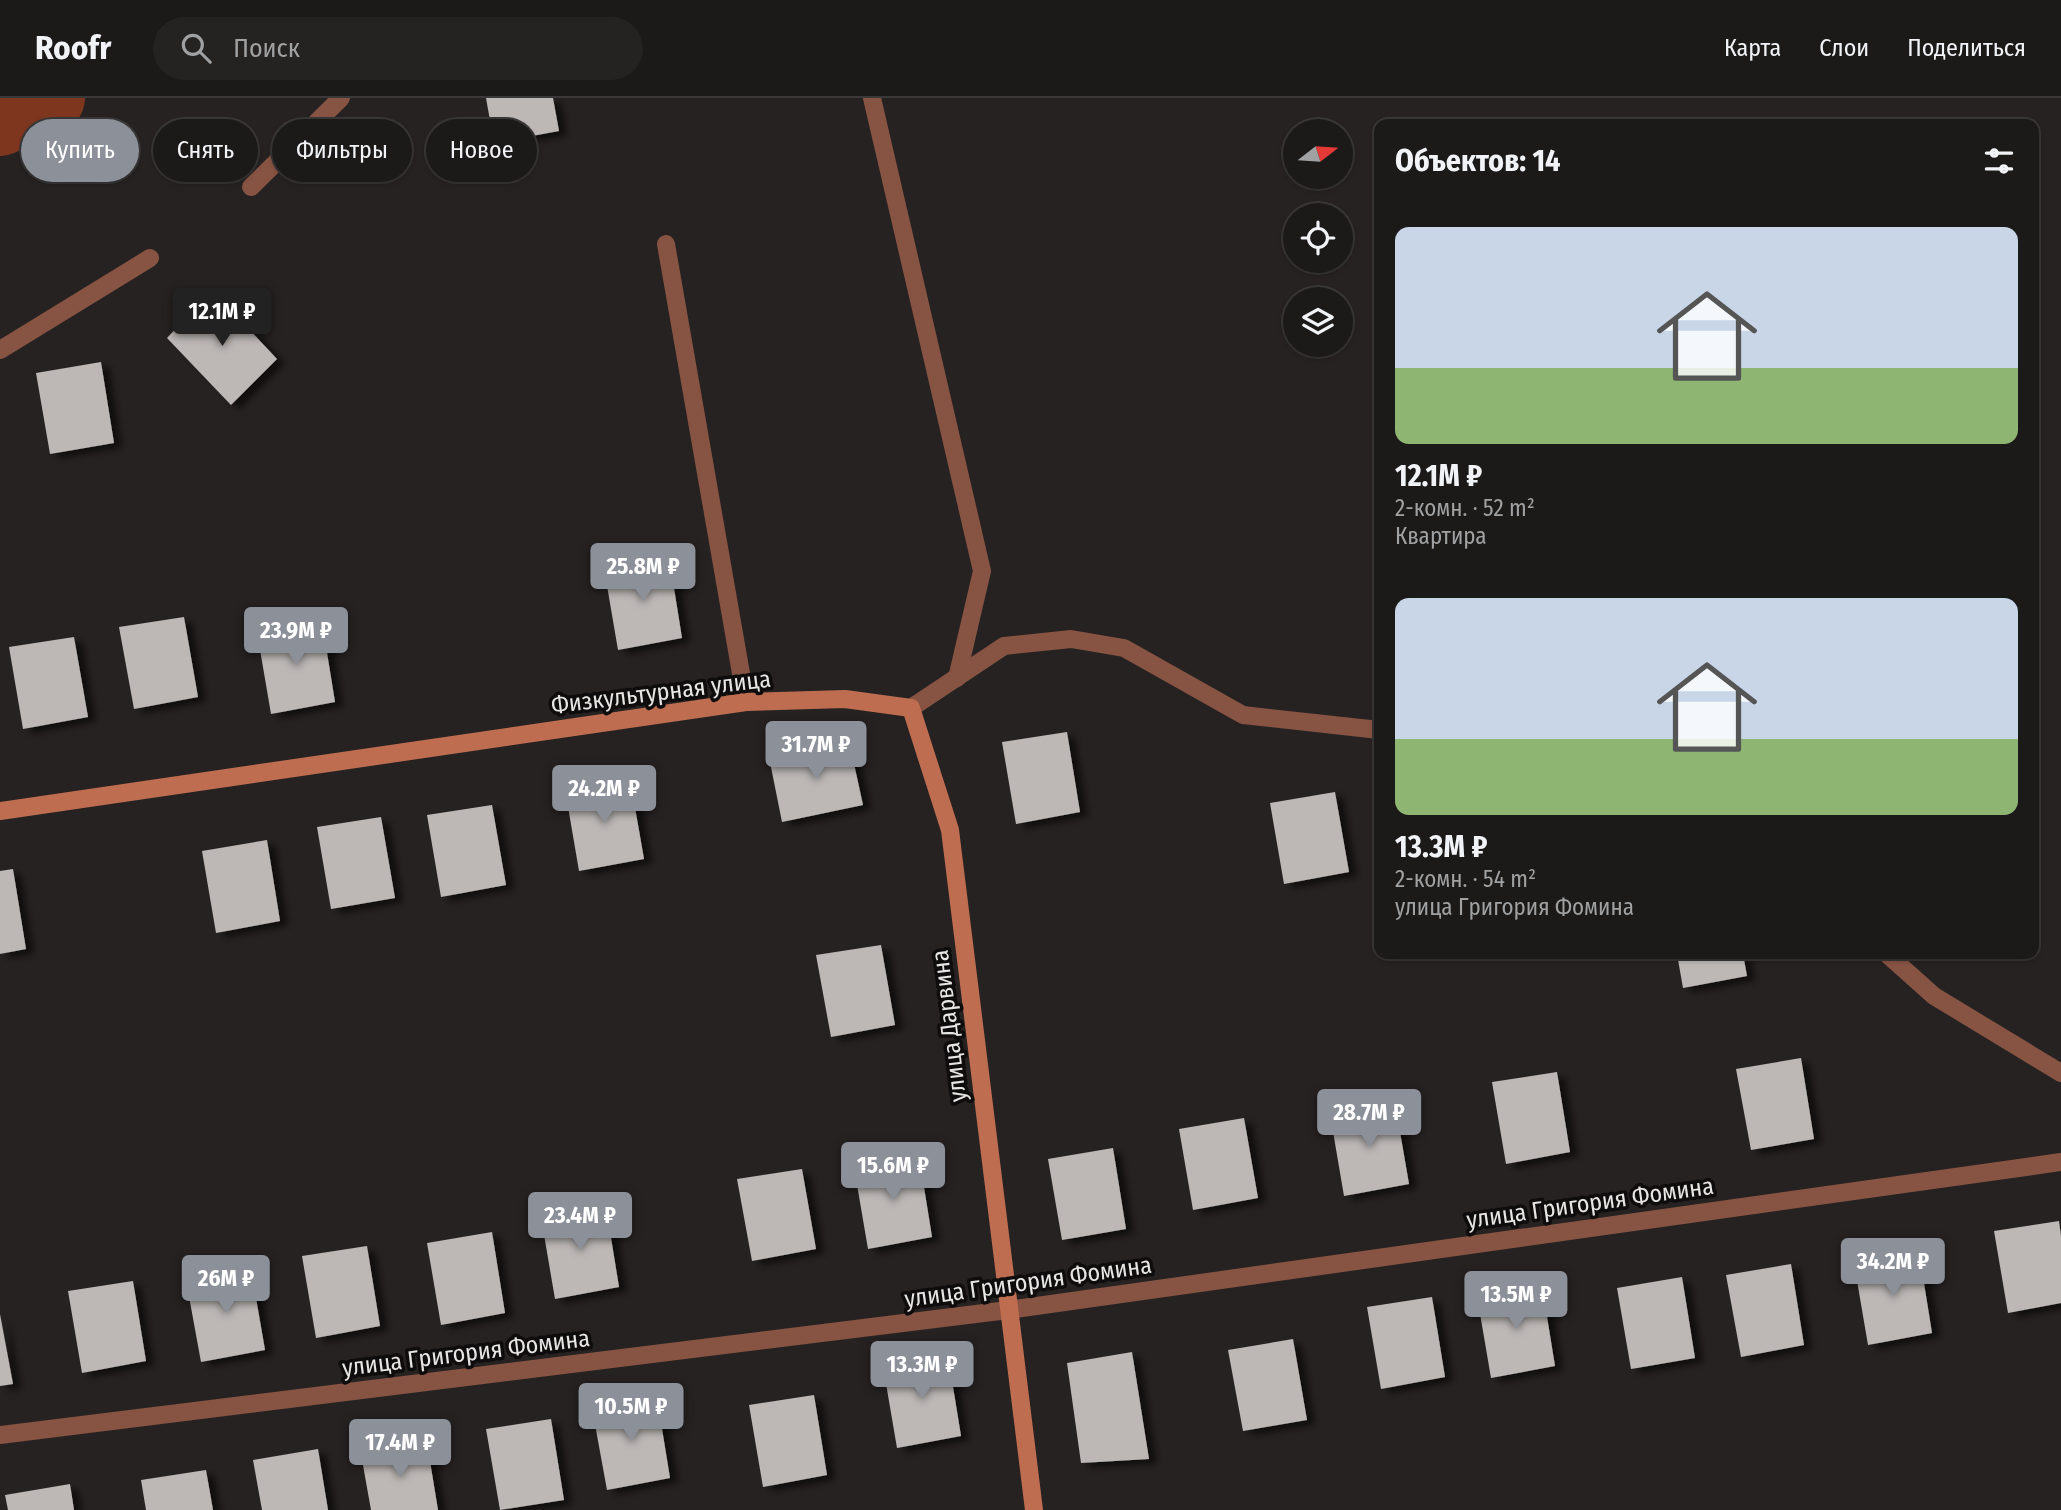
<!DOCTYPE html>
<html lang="ru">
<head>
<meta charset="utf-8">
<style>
	:root { --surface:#1c1a19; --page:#252322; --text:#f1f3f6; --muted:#a0a1a2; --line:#3a3838; --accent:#8c9099 }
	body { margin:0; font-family:"Fira Sans Condensed",sans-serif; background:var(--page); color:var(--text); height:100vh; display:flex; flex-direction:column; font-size:26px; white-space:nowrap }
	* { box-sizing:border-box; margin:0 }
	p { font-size:23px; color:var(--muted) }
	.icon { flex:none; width:38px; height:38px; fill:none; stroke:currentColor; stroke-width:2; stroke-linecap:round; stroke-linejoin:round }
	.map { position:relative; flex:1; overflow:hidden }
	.side { position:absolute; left:1374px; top:21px; width:665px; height:840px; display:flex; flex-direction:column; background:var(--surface); border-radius:14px; box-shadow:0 2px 5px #0004,0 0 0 2px var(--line) }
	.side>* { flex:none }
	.hud { position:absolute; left:21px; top:21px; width:665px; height:63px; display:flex; gap:14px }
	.needle { width:46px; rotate:73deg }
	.controls { position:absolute; left:1283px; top:21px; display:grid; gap:14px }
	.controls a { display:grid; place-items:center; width:70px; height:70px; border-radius:50%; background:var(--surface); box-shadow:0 2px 5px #0004,0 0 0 2px var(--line); font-size:35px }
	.price { position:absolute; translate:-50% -60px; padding:0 16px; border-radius:7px; background:var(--accent); color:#fff; font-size:23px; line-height:46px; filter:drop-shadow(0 2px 4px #0008) }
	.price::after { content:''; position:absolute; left:50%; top:42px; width:21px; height:16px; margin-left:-10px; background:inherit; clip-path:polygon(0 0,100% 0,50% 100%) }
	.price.on { background:#222; color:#fff }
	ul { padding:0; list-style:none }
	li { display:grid; align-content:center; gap:14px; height:371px; padding:0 21px }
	li span { display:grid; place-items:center; height:217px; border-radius:14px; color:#555 }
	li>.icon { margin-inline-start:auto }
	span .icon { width:126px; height:126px; fill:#fffc; stroke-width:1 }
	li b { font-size:30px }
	h2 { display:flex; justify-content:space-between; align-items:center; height:84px; padding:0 21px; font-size:30px }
	.pill { padding:0 24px; border-radius:32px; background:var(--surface); box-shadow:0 2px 5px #0004,0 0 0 2px var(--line); font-size:24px; line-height:63px }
	.pill.on { background:var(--accent); color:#fff }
	header { display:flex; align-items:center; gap:42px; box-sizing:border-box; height:98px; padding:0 35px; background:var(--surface); border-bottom:2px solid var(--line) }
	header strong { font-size:33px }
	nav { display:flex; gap:38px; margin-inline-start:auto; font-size:24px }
	.search { width:490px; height:63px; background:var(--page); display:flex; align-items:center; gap:18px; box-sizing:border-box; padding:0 24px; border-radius:38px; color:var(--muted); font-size:26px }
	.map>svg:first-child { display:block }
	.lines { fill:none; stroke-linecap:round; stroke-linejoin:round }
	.river { stroke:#7e371e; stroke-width:70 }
	.building { fill:#bdb8b6; filter:url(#shadow) }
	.lane { stroke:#875342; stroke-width:18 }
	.street { stroke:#875342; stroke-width:18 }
	.secondary { stroke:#bf6d51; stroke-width:18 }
	.labels { text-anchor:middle; stroke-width:7; stroke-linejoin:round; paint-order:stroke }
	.street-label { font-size:24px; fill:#e8e6e5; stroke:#0e0c0c }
</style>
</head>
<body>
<header>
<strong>Roofr</strong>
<div class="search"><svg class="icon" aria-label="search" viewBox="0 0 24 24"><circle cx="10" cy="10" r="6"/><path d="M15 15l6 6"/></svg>Поиск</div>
<nav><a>Карта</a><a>Слои</a><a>Поделиться</a></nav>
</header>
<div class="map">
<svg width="2061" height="1412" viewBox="0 0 2061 1412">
	<defs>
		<filter id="shadow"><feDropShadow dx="8" dy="4.5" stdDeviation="3.5" flood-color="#0009"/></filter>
	</defs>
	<rect width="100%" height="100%" fill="#262221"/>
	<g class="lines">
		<path class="river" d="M0,23L50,0"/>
	</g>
	<path class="building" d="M486,0H553L559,33L494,45Z
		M212,192L277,261L231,307L167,240Z
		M101,264L114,345L50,356L36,275Z
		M669,459L682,540L618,552L604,470Z
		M184,519L198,599L134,611L119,529Z
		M322,524L335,604L271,616L257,534Z
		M74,539L88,619L23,631L9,549Z
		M1067,634L1080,714L1016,726L1002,644Z
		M849,643L863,707L782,724L769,659Z
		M630,681L644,761L579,773L565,691Z
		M1335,694L1349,774L1284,786L1270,705Z
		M492,707L506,787L441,799L427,717Z
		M381,719L395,800L331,811L317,729Z
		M267,742L280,823L216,835L202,753Z
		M13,771L26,851L0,856V773Z
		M881,847L895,927L831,939L816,857Z
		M1677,856H1743L1747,878L1683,890Z
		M1801,960L1814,1041L1751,1052L1736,971Z
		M1557,974L1570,1054L1506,1066L1492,984Z
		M1395,1005L1409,1086L1344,1098L1330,1016Z
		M1244,1020L1258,1100L1193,1112L1179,1031Z
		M1113,1050L1126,1131L1062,1142L1048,1061Z
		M919,1058L932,1139L868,1151L854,1069Z
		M802,1071L816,1151L752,1163L737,1081Z
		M606,1109L619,1189L555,1201L541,1119Z
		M2059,1123L2061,1138V1205L2008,1215L1994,1133Z
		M492,1134L505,1215L441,1227L427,1145Z
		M367,1148L380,1228L316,1240L302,1158Z
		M1919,1154L1932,1235L1868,1247L1854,1165Z
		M1791,1166L1804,1247L1741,1259L1726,1177Z
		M251,1171L265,1252L201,1264L186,1182Z
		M1682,1179L1695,1260L1631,1271L1617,1190Z
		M133,1183L146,1263L82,1275L68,1193Z
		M1542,1188L1555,1268L1491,1280L1477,1198Z
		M1432,1199L1445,1279L1381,1291L1367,1209Z
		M0,1216L13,1286L0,1288Z
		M1293,1241L1307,1322L1243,1333L1228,1252Z
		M1132,1254L1149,1361L1081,1365L1067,1265Z
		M948,1258L961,1338L897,1350L883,1268Z
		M814,1297L827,1377L763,1389L749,1307Z
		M657,1300L670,1380L607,1392L592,1310Z
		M551,1321L564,1402L500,1412L486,1331Z
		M427,1345L438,1412H371L361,1356Z
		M318,1351L328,1412H262L253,1362Z
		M206,1372L213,1412H146L141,1382Z
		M70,1386L74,1412H8L5,1397Z"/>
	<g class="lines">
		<path class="lane" d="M872,0L982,473L957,580
			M251,89L341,0
			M666,146L746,604
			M0,252L150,160"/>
		<path class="street" d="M911,610L1004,548L1071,541L1124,550L1243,617L1379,632
			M1887,856L1934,898L2061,975
			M0,1337L1008,1212L2061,1064"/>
		<path class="secondary" d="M0,713L746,604L845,601L911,610L950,732L1034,1412"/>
	</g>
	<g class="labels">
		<g class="street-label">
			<text transform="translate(661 594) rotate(-7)" y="8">Физкультурная улица</text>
			<text transform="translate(949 928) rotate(-97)" y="8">улица Дарвина</text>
			<text transform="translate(1590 1105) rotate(-8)" y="8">улица Григория Фомина</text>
			<text transform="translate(1028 1184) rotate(-8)" y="8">улица Григория Фомина</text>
			<text transform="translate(466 1255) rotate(-7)" y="8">улица Григория Фомина</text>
		</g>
	</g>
</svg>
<div class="controls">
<a><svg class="needle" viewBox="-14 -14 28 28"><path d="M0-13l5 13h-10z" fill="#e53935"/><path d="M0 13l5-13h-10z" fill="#a0a1a2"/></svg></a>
<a><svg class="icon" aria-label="locate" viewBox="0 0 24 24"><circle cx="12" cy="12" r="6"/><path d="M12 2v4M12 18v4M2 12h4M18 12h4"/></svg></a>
<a><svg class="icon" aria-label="layers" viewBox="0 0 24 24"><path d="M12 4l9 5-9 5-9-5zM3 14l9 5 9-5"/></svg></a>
</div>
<b class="price on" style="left:222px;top:250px">12.1M ₽</b>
<b class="price" style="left:643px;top:505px">25.8M ₽</b>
<b class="price" style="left:296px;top:569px">23.9M ₽</b>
<b class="price" style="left:816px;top:683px">31.7M ₽</b>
<b class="price" style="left:604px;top:727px">24.2M ₽</b>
<b class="price" style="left:1369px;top:1051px">28.7M ₽</b>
<b class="price" style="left:893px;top:1104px">15.6M ₽</b>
<b class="price" style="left:580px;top:1154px">23.4M ₽</b>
<b class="price" style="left:1893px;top:1200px">34.2M ₽</b>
<b class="price" style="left:226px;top:1217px">26M ₽</b>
<b class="price" style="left:1516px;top:1233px">13.5M ₽</b>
<b class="price" style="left:922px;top:1303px">13.3M ₽</b>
<b class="price" style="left:631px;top:1345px">10.5M ₽</b>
<b class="price" style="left:400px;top:1381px">17.4M ₽</b>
<div class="hud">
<a class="pill on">Купить</a>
<a class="pill">Снять</a>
<a class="pill">Фильтры</a>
<a class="pill">Новое</a>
</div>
<section class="side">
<h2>Объектов: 14<svg class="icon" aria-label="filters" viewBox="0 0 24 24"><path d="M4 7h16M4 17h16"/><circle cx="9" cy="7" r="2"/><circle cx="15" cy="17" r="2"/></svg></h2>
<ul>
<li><span style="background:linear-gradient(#c9d6e8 65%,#8fb573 0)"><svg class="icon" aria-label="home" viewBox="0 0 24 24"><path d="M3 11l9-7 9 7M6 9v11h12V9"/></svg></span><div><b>12.1M ₽</b><p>2-комн. · 52 m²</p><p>Квартира</p></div></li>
<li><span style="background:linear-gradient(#c9d6e8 65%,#8fb573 0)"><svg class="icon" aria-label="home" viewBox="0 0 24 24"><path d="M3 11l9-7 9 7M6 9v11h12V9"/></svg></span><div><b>13.3M ₽</b><p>2-комн. · 54 m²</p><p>улица Григория Фомина</p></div></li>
</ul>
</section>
</div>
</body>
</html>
